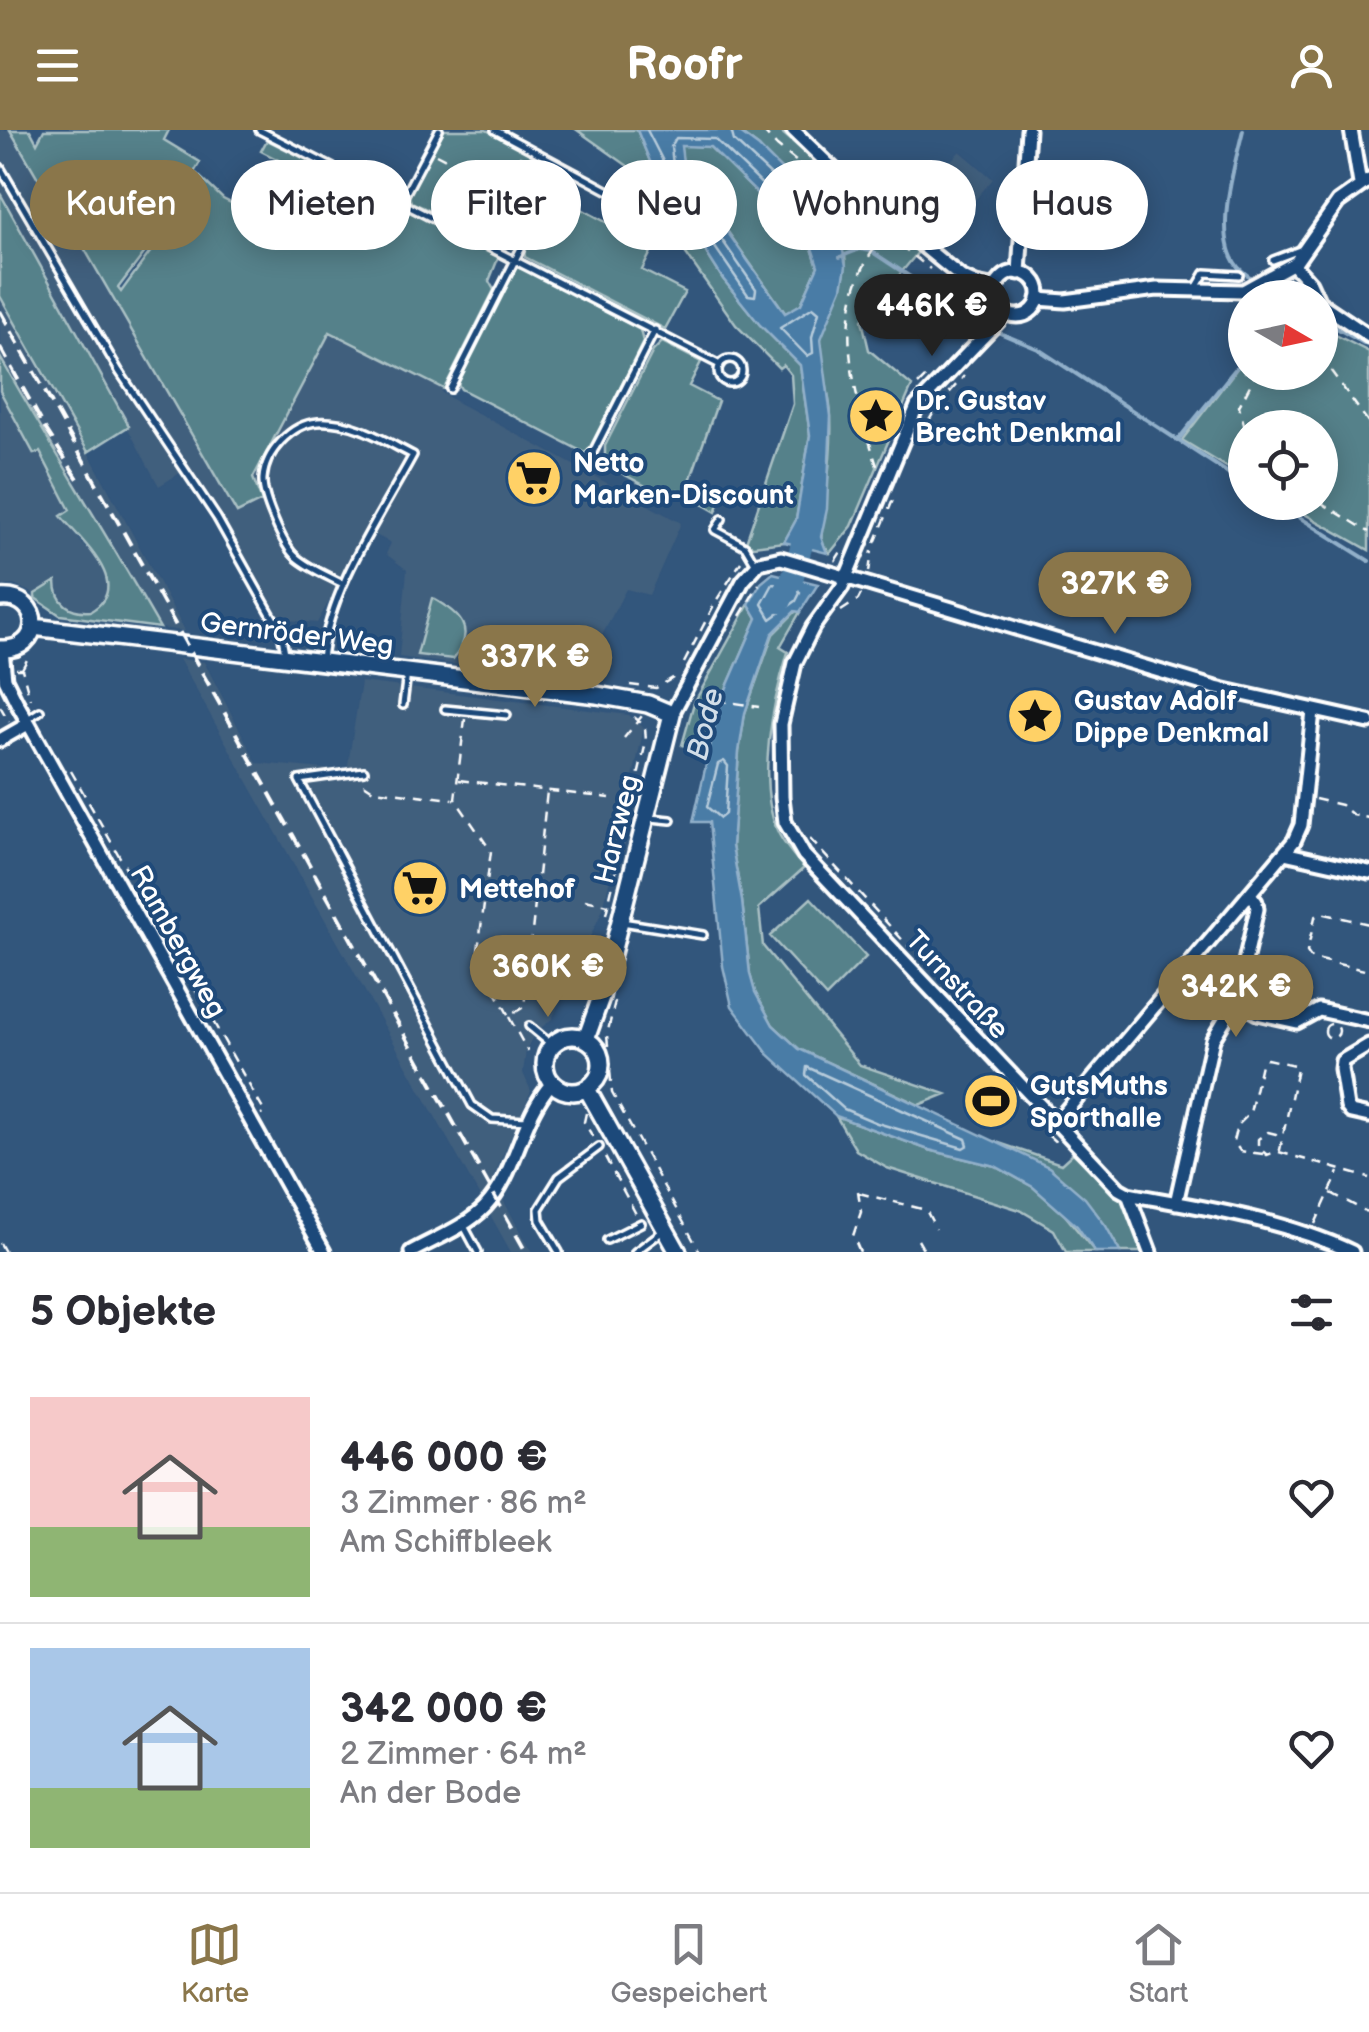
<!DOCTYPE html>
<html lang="de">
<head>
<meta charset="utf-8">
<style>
	:root { --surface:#fff; --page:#f7f7f7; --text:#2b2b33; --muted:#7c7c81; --line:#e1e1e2; --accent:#8a764a }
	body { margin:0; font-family:"Balsamiq Sans",sans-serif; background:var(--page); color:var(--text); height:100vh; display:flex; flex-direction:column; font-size:38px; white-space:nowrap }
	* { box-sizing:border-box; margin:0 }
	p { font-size:32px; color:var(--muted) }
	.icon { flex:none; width:55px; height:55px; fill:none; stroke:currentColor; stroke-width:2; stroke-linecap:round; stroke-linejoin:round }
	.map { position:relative; height:1122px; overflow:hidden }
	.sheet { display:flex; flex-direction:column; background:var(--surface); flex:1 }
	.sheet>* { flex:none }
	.top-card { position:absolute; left:30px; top:30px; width:1310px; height:90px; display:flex; gap:20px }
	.needle { width:65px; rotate:99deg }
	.controls { position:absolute; left:1228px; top:150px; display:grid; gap:20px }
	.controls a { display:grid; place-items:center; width:110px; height:110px; border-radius:50%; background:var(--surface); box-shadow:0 5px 25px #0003; font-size:50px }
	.price { position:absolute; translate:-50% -85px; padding:0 22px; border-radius:35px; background:var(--accent); color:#fff; font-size:32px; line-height:65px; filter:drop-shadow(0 2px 5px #0008) }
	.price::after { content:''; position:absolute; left:50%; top:60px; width:30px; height:22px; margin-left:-15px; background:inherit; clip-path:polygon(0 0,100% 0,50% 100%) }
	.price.on { background:#222; color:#fff }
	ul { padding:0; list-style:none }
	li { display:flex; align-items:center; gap:30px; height:250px; padding:0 30px }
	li+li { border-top:2px solid var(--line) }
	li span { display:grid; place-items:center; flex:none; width:280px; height:200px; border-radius:0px; color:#555 }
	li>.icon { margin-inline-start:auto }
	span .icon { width:120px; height:120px; fill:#fffc; stroke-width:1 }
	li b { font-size:42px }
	h2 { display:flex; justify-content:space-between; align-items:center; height:120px; padding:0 30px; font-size:42px }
	.chip { padding:0 35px; border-radius:45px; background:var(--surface); box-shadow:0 5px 25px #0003; font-size:35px; line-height:90px }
	.chip.on { background:var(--accent); color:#fff }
	header { display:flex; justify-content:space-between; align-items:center; height:130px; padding:0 30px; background:var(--accent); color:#fff; font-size:45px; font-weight:600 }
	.tab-bar { display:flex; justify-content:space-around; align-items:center; height:140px; border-top:2px solid var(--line); background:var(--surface); font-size:28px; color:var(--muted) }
	.tab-bar a { display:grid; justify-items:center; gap:5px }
	.tab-bar .on { color:var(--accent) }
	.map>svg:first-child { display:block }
	.built { fill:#405e7d }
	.green { fill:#55818a; stroke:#aac0c4; stroke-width:2.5 }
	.water { fill:#497ca6; stroke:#92b0ca; stroke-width:2.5; fill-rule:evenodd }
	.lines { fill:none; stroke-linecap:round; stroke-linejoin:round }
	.shore { stroke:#b6cbdb; stroke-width:2.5 }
	.stream { stroke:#92b0ca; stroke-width:4 }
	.river { stroke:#497ca6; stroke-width:22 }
	.service-casing { stroke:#fff; stroke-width:12 }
	.minor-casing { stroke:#fff; stroke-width:19 }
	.secondary-casing { stroke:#fff; stroke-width:22 }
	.path { stroke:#fff; stroke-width:2.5; stroke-dasharray:10 8; stroke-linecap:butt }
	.service { stroke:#1f4a7a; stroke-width:5 }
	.minor { stroke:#1f4a7a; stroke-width:11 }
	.secondary { stroke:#1f4a7a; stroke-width:15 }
	.rail { stroke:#fff; stroke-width:4; stroke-dasharray:15 8; stroke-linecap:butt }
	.labels { text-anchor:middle; stroke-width:8; stroke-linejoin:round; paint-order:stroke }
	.poi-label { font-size:28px; font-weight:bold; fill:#fff; stroke:#1f4a7a; text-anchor:start }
	.street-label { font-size:28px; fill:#fff; stroke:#1f4a7a }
	.water-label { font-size:30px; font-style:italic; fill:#d2dee9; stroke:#1f4a7a }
</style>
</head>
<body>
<header><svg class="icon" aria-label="menu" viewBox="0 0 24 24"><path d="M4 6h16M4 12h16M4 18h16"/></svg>Roofr<svg class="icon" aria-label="person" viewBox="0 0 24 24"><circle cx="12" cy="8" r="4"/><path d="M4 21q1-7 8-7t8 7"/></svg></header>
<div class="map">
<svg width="1369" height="1122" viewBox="0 0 1369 1122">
	<rect width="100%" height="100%" fill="#32567c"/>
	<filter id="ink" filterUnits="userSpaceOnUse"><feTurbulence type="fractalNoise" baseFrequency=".01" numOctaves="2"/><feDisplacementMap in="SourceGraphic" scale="20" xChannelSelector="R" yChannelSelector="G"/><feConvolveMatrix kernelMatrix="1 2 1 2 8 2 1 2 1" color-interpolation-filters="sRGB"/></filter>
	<g filter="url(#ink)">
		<path class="built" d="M0,0H10L65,85L237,382L330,201L444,259L441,262L453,270L681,393L649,465L626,459L593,523L589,552L399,527L407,440L386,424L391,413L368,401L317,493L279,489L188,338L159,356L0,62Z
			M960,21L993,49L937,114L900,84Z
			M0,166L88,322L185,501L160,498L0,227Z
			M0,261L34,323L39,321L70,381L61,385L84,416L99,428L108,453L107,465L91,481L71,480L62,472L56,451L35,464L14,455L0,456Z
			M179,529L204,532L257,633L347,641L361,552L629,585L644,598L603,779L552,889L534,904L526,920L523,943L531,961L492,1050L532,1122H511Z"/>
		<path class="green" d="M10,0H30L37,13L44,0H169L164,10L200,32L161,101L118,158L121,162L164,103L197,44L223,69L271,93L298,40L261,21L267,10L499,126L489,151L494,160L444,259L330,202L253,348L262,371L237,383L65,85L60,86Z
			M444,0H486L533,24L530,31L520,26L511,43L524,50L515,66L529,73L537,58L545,62L512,118L411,72L409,66Z
			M577,0H637L654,41L723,149L760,195L800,235L810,305L796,390L784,412L753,416L746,412L793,274L791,245L783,235L779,238L736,195L682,118L635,41Z
			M736,0H779L919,121L862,190L869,220L912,256L852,396L830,423L821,412C824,370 833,329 831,286C830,261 819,234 821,208C824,179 850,157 845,126L759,17Z
			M680,15L710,17L812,118L818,136L801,174L786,184L684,40Z
			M0,63L129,296L88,322L0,166Z
			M552,63L617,98L627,81L636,89L628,106L652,120L642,140L685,162L665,199L525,127L524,120Z
			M515,137L524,139L640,200L643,212L590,318L585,323L461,259L457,252Z
			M1320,197L1369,222V420L1285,373L1320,372V298H1245V348L1182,310L1245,228V242H1320Z
			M662,212L701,232L689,256L718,271L686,362L719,374L716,382L678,360L672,370L612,338L605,330V316L653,221Z
			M0,227C52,318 108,407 160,498L60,485L35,468V464L56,451C56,473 70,483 91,481C135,455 79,409 61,386L70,380L40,322L34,324L0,261Z
			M432,468C459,483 478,499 453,529L417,525Z
			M749,474L757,488L720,573L711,622L682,615L694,573Z
			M796,481L800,482L780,517L788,522C773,571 756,650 777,700C783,714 794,726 804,738L759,778L763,816L860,935L946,964L919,975L799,919L773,895L755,862L750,844L742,771L732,716L739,622L745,583L773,504Z
			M518,504L546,511L545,520L573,528L570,545L485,534L482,524C485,507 502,505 518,504Z
			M811,768L866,827L826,867L770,806Z
			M836,986L929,1020L995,1036L1033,1057L1064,1084L1095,1122H1066L1054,1100L1020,1080L887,1038L856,1020Z
			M993,1011L1061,1034L1073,1023L1124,1072L1145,1122H1120C1091,1062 1052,1038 993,1011Z"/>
		<path class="water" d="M637,0H736L759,17L813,71L843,121L846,136L842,158L821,209L831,286L827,379L821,407L827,423L784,412L796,390L810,305L800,235L760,195L723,149L654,41ZM681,16L710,17L812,118L818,136L801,174L785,183L684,41Z
			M773,443L818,454L800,482L795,481L772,504L745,583L739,622L732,716L742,771L750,844L755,862L773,895L799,919L1049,1037L1085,1068L1106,1096L1120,1122H1095L1077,1096L1033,1057L995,1036L929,1020L836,986L768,924L732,876L723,836L709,692H693L720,573L757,488L749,474L761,453Z"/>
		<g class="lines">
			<path class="shore" d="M647,0L667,39L673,35L671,17L676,8L715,9L802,93H809L810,88L805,77L734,11L731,0
				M693,68L756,159L755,166L748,165L686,75L687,69Z
				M813,177L819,182L812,207L813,223L807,226L780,198Z
				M773,454L797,458L800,463L796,471L771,489L762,474Z
				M724,631L728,636L725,684L720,688L707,677L718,634Z
				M807,937L966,1009L968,1015L963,1018L877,993L844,979L806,945Z"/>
			<path class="stream" d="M1243,0C1235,35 1212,106 1238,137C1249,149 1270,159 1283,168
				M840,127L860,119L871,121L986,197
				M1320,189L1369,216
				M995,201L1038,219L1245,354
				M1177,311L1245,227
				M1275,372L1369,431"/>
			<path class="river" d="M780,472L793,446L809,389"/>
			<g class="service-casing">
				<path id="service" d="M259,0L720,235
					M495,0L622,68
					M0,37L119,241L217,388L281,502L285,523
					M401,72L439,0
					M1273,130L1305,118
					M1196,158L1205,143L1239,145
					M718 241a12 12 0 1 1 24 0a12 12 0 1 1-24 0Z
					M450,259L562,37
					M588,332L655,200
					M722,389L715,400L745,416L755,433
					M322,528C331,455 378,390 413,325C383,310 353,290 318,292C291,294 265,322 263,349C262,366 283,416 296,427C308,438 328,446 343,454
					M403,575L407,543
					M445,579L507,585
					M26,590L40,581
					M364,641L299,650L472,975L492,989L527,991
					M651,688L671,690
					M622,792L703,805
					M529,896L552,915
					M464,1096L478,1122
					M607,1110L641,1093
					M559,1122L540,1090L539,1079L559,1047L599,1017
					M635,1122L663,1101"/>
			</g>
			<g class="minor-casing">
				<path id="minor" d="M793,0L855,60L961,147L976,154L996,158
					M1351,0L1360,54
					M1293,134L1310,153L1317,168
					M995 164a22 22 0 1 1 44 0a22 22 0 1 1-44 0Z
					M1019,143L1028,0
					M1038,169L1065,171L1157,159L1243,161L1296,132L1338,72L1369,50
					M1320,173L1369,206
					M1006,183L917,276L842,457L813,497L795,533L781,594L782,667L785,692L804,725L1119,1059L1128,1064C1204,1078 1282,1089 1352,1122
					M2,520L5,549L17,573L324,1122
					M672,584L743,451L759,433L781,428L1216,558L1369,592
					M0,610L28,594
					M1284,723L1369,742
					M1236,871L1257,883L1297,892L1319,880L1369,891
					M1369,915L1342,931L1341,939L1347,977L1351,982L1369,986
					M1055,994L1294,711L1301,695L1313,581
					M1128,1064L1150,1122
					M1176,1073L1213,909L1236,871L1257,779L1256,772L1250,764
					M411,1122C434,1109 466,1097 485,1077C517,1043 520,988 552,953"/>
			</g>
			<g class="secondary-casing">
				<path id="secondary" d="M0,468C44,464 44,522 0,519
					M33,497L597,565L648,574L672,584L601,867L586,909
					M545 934a28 28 0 1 1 56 0a28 28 0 1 1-56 0Z
					M587,959L678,1122"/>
			</g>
			<path class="path" d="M762,0L777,16L930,139
				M436,24L509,61
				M487,107L524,36L528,38L531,31
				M1320,226L1369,293
				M918,255L930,243
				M1245,298L1239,276L1257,242
				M919,307L937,277L964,246
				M877,336C853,260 826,173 884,106
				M1320,372L1369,402
				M875,413L895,365
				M835,431L844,417
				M869,442L872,421
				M841,481L858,470L861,464
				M740,486L759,454
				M684,533L716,471L741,432
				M16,539H22L30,569
				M22,539L28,528
				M572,547L580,511
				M630,555L656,558L678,545
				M717,570L759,577
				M0,576L9,592
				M465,589L455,669L491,721L477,828L509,886L524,877L547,661
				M624,608L642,586
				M71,641L265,983L261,985
				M459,650L610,668
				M364,654L373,660L453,669
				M1315,669L1341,675L1353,685L1369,688
				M810,709L909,817
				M585,770L608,775
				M606,784L646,612L645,596L634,587
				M1369,794L1321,783L1315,787L1307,822L1311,828L1369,841
				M615,871L607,905L612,963L700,1122
				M509,887L528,922
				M1325 901a7 7 0 1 1 14 0a7 7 0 1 1-14 0Z
				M1025,979L1043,999
				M586,983L584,992L593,1007
				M1048,1005L1061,1017
				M1279,1022L1369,1048
				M1263,1024L1240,1021L1233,1011L1237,996L1250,983L1261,934L1267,929L1294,935L1297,939L1280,1020L1267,1025L1258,1017V1009L1268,1002L1276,1004L1281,1011
				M605,1027L637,1086
				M858,1061L861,1082L853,1106L860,1122
				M859,1063L926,1080L936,1099
				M1331,1063L1369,1083
				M1315,1094L1339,1042
				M918,1110L925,1122
				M0,1113L5,1122"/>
			<use href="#service" class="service"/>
			<use href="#minor" class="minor"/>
			<use href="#secondary" class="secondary"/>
			<path class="rail" d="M0,181L526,1122
				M0,217L45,298L82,355"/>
		</g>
	</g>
	<defs>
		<g id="sight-disc" transform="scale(2.875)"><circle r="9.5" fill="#ffd166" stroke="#1f4a7a"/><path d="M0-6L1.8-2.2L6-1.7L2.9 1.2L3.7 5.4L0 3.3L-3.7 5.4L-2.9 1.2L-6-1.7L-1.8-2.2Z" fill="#111"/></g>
		<g id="supermarket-disc" transform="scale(2.875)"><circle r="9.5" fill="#ffd166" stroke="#1f4a7a"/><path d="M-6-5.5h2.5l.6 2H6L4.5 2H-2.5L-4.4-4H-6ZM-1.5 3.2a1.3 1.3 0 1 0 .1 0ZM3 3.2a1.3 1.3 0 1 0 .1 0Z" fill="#111"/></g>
		<g id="stadium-disc" transform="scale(2.875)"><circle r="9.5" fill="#ffd166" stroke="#1f4a7a"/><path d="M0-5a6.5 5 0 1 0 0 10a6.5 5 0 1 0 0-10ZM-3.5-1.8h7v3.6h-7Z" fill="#111"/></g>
	</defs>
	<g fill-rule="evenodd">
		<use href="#sight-disc" x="876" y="286"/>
		<use href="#supermarket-disc" x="534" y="348"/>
		<use href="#sight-disc" x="1035" y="586"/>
		<use href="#supermarket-disc" x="420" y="758"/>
		<use href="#stadium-disc" x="991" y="971"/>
	</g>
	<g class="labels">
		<g class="poi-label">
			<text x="915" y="280">Dr. Gustav<tspan x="915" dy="32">Brecht Denkmal</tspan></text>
			<text x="573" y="342">Netto<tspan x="573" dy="32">Marken-Discount</tspan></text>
			<text x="1074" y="580">Gustav Adolf<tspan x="1074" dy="32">Dippe Denkmal</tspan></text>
			<text x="459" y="768">Mettehof</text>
			<text x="1030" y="965">GutsMuths<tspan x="1030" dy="32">Sporthalle</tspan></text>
		</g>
		<g class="street-label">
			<text transform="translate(297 503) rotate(7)" y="10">Gernröder Weg</text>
			<text transform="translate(616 699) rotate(-76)" y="10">Harzweg</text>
			<text transform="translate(179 811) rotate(61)" y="10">Rambergweg</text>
			<text transform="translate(958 854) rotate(47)" y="10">Turnstraße</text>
		</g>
		<g class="water-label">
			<text transform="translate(705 594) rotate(-76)" y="10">Bode</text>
		</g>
	</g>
</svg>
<div class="controls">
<a><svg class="needle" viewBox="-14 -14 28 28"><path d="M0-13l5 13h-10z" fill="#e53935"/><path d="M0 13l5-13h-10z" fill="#7c7c81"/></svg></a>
<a><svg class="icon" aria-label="locate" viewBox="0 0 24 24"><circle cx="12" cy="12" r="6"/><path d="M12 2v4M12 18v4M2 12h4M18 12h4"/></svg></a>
</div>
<b class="price on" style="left:932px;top:229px">446K €</b>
<b class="price" style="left:1115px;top:507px">327K €</b>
<b class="price" style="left:535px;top:580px">337K €</b>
<b class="price" style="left:548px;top:890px">360K €</b>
<b class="price" style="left:1236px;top:910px">342K €</b>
<div class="top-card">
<a class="chip on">Kaufen</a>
<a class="chip">Mieten</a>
<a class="chip">Filter</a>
<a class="chip">Neu</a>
<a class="chip">Wohnung</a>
<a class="chip">Haus</a>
</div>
</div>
<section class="sheet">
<h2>5 Objekte<svg class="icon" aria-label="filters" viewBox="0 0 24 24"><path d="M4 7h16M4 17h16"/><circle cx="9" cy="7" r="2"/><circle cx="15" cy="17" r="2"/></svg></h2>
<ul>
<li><span style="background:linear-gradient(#f6c9c9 65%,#8fb573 0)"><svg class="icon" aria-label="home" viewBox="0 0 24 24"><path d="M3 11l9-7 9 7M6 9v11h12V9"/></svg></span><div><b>446 000 €</b><p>3 Zimmer · 86 m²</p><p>Am Schiffbleek</p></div><svg class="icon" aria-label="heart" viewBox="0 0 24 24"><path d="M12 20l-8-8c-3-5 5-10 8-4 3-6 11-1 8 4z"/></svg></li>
<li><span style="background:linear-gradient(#a9c7e8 70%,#8fb573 0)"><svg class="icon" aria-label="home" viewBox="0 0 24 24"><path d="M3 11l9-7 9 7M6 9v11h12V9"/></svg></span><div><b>342 000 €</b><p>2 Zimmer · 64 m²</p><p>An der Bode</p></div><svg class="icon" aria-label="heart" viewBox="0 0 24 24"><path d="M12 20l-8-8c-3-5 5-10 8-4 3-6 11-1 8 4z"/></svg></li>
</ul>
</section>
<nav class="tab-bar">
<a class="on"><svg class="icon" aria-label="map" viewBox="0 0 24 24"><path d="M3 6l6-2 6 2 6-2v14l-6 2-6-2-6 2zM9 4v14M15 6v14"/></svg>Karte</a>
<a><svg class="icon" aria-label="saved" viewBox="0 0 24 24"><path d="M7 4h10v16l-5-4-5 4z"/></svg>Gespeichert</a>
<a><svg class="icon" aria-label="home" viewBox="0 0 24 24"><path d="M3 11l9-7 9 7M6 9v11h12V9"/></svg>Start</a>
</nav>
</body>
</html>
